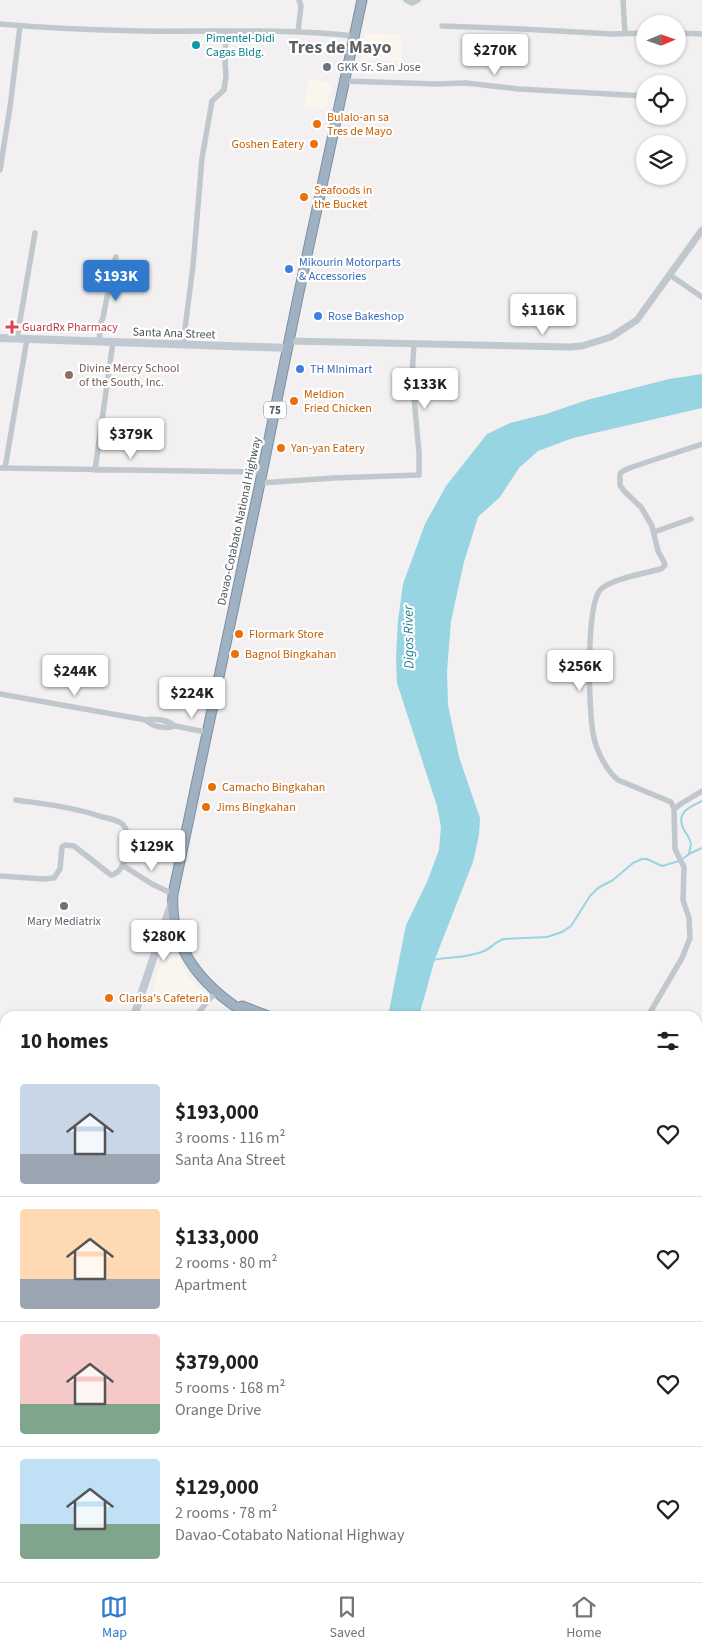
<!DOCTYPE html>
<html lang="en">
<head>
<meta charset="utf-8">
<style>
	:root { --surface:#fff; --page:#f6f6f6; --text:#202124; --muted:#757577; --line:#e0e0e0; --accent:#2f7acd }
	body { margin:0; font-family:"Source Sans 3",sans-serif; background:var(--page); color:var(--text); height:100vh; display:flex; flex-direction:column; font-size:19px; white-space:nowrap }
	* { box-sizing:border-box; margin:0 }
	p { font-size:16px; color:var(--muted) }
	.icon { flex:none; width:28px; height:28px; fill:none; stroke:currentColor; stroke-width:2; stroke-linecap:round; stroke-linejoin:round }
	.map { position:relative; flex:1; overflow:hidden }
	.panel { position:absolute; left:0px; top:1011px; width:702px; height:571px; display:flex; flex-direction:column; background:var(--surface); border-radius:15px 15px 0 0; box-shadow:0 1px 4px #0004 }
	.panel>* { flex:none }
	.needle { width:32px; rotate:88deg }
	.fabs { position:absolute; left:636px; top:15px; display:grid; gap:10px }
	.fabs a { display:grid; place-items:center; width:50px; height:50px; border-radius:50%; background:var(--surface); box-shadow:0 1px 4px #0004; font-size:25px }
	.price { position:absolute; translate:-50% -42px; padding:0 11px; border-radius:5px; background:#fff; color:#222; font-size:16px; line-height:32px; filter:drop-shadow(0 1px 2px #0008) }
	.price::after { content:''; position:absolute; left:50%; top:30px; width:15px; height:11px; margin-left:-8px; background:inherit; clip-path:polygon(0 0,100% 0,50% 100%) }
	.price.on { background:var(--accent); color:#fff }
	ul { padding:0; list-style:none }
	li { display:flex; align-items:center; gap:15px; height:125px; padding:0 20px }
	li+li { border-top:1px solid var(--line) }
	li span { display:grid; place-items:center; flex:none; width:140px; height:100px; border-radius:5px; color:#555 }
	li>.icon { margin-inline-start:auto }
	span .icon { width:60px; height:60px; fill:#fffc; stroke-width:1 }
	li b { font-size:21px }
	h2 { display:flex; justify-content:space-between; align-items:center; height:60px; padding:0 20px; font-size:21px }
	.tab-bar { display:flex; justify-content:space-around; align-items:center; height:70px; border-top:1px solid var(--line); background:var(--surface); font-size:14px; color:var(--muted) }
	.tab-bar a { display:grid; justify-items:center; gap:2px }
	.tab-bar .on { color:var(--accent) }
	.map>svg:first-child { display:block }
	.commercial { fill:#faf6ed }
	.water { fill:#97d5e2 }
	.lines { fill:none; stroke-linecap:round; stroke-linejoin:round }
	.stream { stroke:#97d5e2; stroke-width:2 }
	.trunk-casing { stroke:#7990a4; stroke-width:11 }
	.minor { stroke:#c0c8cd; stroke-width:5.5 }
	.tertiary { stroke:#c0c8cd; stroke-width:7 }
	.secondary { stroke:#c0c9d1; stroke-width:8 }
	.trunk { stroke:#a0b2c2; stroke-width:9 }
	.culture-dot { fill:#0f9aa8; stroke:#fff; stroke-width:2 }
	.worship-dot { fill:#6b7280; stroke:#fff; stroke-width:2 }
	.food-dot { fill:#e8710a; stroke:#fff; stroke-width:2 }
	.shop-dot { fill:#3f7fe0; stroke:#fff; stroke-width:2 }
	.health-dot { fill:#e0444e; stroke:#fff; stroke-width:2 }
	.education-dot { fill:#8d6e63; stroke:#fff; stroke-width:2 }
	.labels { text-anchor:middle; stroke-width:4.5; stroke-linejoin:round; paint-order:stroke }
	.shield { fill:#fff; stroke:#80878c; stroke-width:1 }
	.shield-label { font-size:11px; font-weight:bold; fill:#4a545b }
	.culture-label { font-size:12px; fill:#0d838f; stroke:#fff; text-anchor:start }
	.worship-label { font-size:12px; fill:#5b616d; stroke:#fff; text-anchor:start }
	.food-label { font-size:12px; fill:#c56008; stroke:#fff; text-anchor:start }
	.shop-label { font-size:12px; fill:#366cbe; stroke:#fff; text-anchor:start }
	.health-label { font-size:12px; fill:#be3a42; stroke:#fff; text-anchor:start }
	.street-label { font-size:12px; fill:#4a545b; stroke:#fff }
	.education-label { font-size:12px; fill:#785e54; stroke:#fff; text-anchor:start }
	.water-label { font-size:14px; font-style:italic; fill:#1d7f94; stroke:#fff }
	.district-label { font-size:18px; font-weight:bold; fill:#5e6164; stroke:#fff }
</style>
</head>
<body>
<div class="map">
<svg width="702" height="1582" viewBox="0 0 702 1582">
	<rect width="100%" height="100%" fill="#f2f0f1"/>
	<path class="commercial" d="M365,33L401,34V61L360,60Z
		M309,78L332,83L326,111L304,107Z
		M162,959H179L188,976L206,996L150,1001Z"/>
	<path class="water" d="M702,374V408L573,438L538,451L519,468L500,497L478,517L464,562L451,621L447,671L448,705L459,757L480,818L479,835L473,862L435,959L419,1016H388L406,925L427,882L439,850L441,827L437,806L397,683L396,658L398,621L403,584L425,524L446,486L487,434L510,423L546,414L587,400L669,379Z"/>
	<g class="lines">
		<path class="stream" d="M689,854L702,848
			M684,858L689,854L691,844C690,838 687,835 684,830C675,813 689,807 702,801
			M433,960C449,957 469,958 484,951C491,948 496,941 504,939L547,937L562,932L571,926L590,896L598,888L613,880L633,863L642,859H647L662,866L679,861"/>
		<g class="trunk-casing">
			<path id="trunk" d="M161,935L170,934L178,939
				M242,1006L268,1016
				M250,1016C205,989 169,951 173,894L260,483L298,297L362,0
				M328,1582L329,1578"/>
		</g>
		<path class="minor" d="M406,0L412,3L418,0
			M623,0L625,34
			M0,24C47,28 94,30 141,31C212,32 284,28 354,36
			M442,26L521,29L613,34L645,33
			M298,32L301,6L299,0
			M678,33L702,34
			M344,81L437,84L466,83L519,89L645,96
			M0,170L10,107L20,26
			M670,275L702,297
			M17,338L35,233
			M99,341L101,322L103,318L113,265L116,257
			M183,344L193,266L202,158L212,101L224,90L226,76L225,60L226,31
			M0,468L262,472
			M5,468L27,339
			M95,470L113,342
			M260,483L334,478L419,475V453L412,375L414,344
			M654,532L691,519
			M0,694L146,720C155,718 168,720 175,726L206,732
			M146,720C152,727 166,729 175,726
			M674,809L682,803L702,791
			M122,865L152,884L173,894
			M0,876L44,879L54,878L60,869L62,847L65,845L74,846L111,875C127,873 135,833 121,823C114,819 106,818 99,816C72,807 44,804 16,800
			M196,1016L210,998L217,993
			M648,1016L682,958L690,938L689,918L683,900L684,867L675,849L674,809L671,802L618,780C607,771 597,752 594,738C588,714 586,607 600,590C610,579 646,573 661,569L665,565L664,562L658,551L652,526L641,507L624,491L620,485V474L623,471L632,467L702,444
			M0,1082H5
			M698,1133L702,1132
			M698,1157L702,1156
			M698,1184H702
			M698,1208H702
			M698,1238L702,1229
			M0,1531H5
			M0,1566H5
			M603,1578L608,1581H617"/>
		<path class="tertiary" d="M289,341L570,347L582,346L611,337L637,320L702,230"/>
		<path class="secondary" d="M0,338L288,348
			M134,1016L172,902
			M0,1312L5,1301"/>
		<use href="#trunk" class="trunk"/>
	</g>
	<circle class="culture-dot" cx="196" cy="45" r="5"/>
	<g class="worship-dot">
		<circle cx="327" cy="67" r="5"/>
		<circle cx="64" cy="906" r="5"/>
	</g>
	<g class="food-dot">
		<circle cx="317" cy="124" r="5"/>
		<circle cx="314" cy="144" r="5"/>
		<circle cx="304" cy="197" r="5"/>
		<circle cx="294" cy="401" r="5"/>
		<circle cx="281" cy="448" r="5"/>
		<circle cx="239" cy="634" r="5"/>
		<circle cx="235" cy="654" r="5"/>
		<circle cx="212" cy="787" r="5"/>
		<circle cx="206" cy="807" r="5"/>
		<circle cx="109" cy="998" r="5"/>
	</g>
	<g class="shop-dot">
		<circle cx="289" cy="269" r="5"/>
		<circle cx="318" cy="316" r="5"/>
		<circle cx="300" cy="369" r="5"/>
	</g>
	<path class="health-dot" d="M9.5 319.5h5v5h5v5h-5v5h-5v-5h-5v-5h5z"/>
	<circle class="education-dot" cx="69" cy="375" r="5"/>
	<g class="labels">
		<rect class="shield" x="264" y="401.5" width="22" height="17" rx="4"/>
		<g class="shield-label">
			<text x="275" y="414">75</text>
		</g>
		<g class="culture-label">
			<text x="206" y="42">Pimentel-Didi<tspan x="206" dy="14">Cagas Bldg.</tspan></text>
		</g>
		<g class="worship-label">
			<text x="337" y="71">GKK Sr. San Jose</text>
			<text x="64" y="925" text-anchor="middle">Mary Mediatrix</text>
		</g>
		<g class="food-label">
			<text x="327" y="121">Bulalo-an sa<tspan x="327" dy="14">Tres de Mayo</tspan></text>
			<text x="304" y="148" text-anchor="end">Goshen Eatery</text>
			<text x="314" y="194">Seafoods in<tspan x="314" dy="14">the Bucket</tspan></text>
			<text x="304" y="398">Meldion<tspan x="304" dy="14">Fried Chicken</tspan></text>
			<text x="291" y="452">Yan-yan Eatery</text>
			<text x="249" y="638">Flormark Store</text>
			<text x="245" y="658">Bagnol Bingkahan</text>
			<text x="222" y="791">Camacho Bingkahan</text>
			<text x="216" y="811">Jims Bingkahan</text>
			<text x="119" y="1002">Clarisa's Cafeteria</text>
		</g>
		<g class="shop-label">
			<text x="299" y="266">Mikourin Motorparts<tspan x="299" dy="14">&amp; Accessories</tspan></text>
			<text x="328" y="320">Rose Bakeshop</text>
			<text x="310" y="373">TH MInimart</text>
		</g>
		<g class="health-label">
			<text x="22" y="331">GuardRx Pharmacy</text>
		</g>
		<g class="street-label">
			<text transform="translate(174 333) rotate(2)" y="4">Santa Ana Street</text>
			<text transform="translate(239 521) rotate(-78)" y="4">Davao-Cotabato National Highway</text>
		</g>
		<g class="education-label">
			<text x="79" y="372">Divine Mercy School<tspan x="79" dy="14">of the South, Inc.</tspan></text>
		</g>
		<g class="water-label">
			<text transform="translate(408 637) rotate(-91)" y="5">Digos River</text>
		</g>
		<g class="district-label">
			<text x="340" y="53">Tres de Mayo</text>
		</g>
	</g>
</svg>
<div class="fabs">
<a><svg class="needle" viewBox="-14 -14 28 28"><path d="M0-13l5 13h-10z" fill="#e53935"/><path d="M0 13l5-13h-10z" fill="#757577"/></svg></a>
<a><svg class="icon" aria-label="locate" viewBox="0 0 24 24"><circle cx="12" cy="12" r="6"/><path d="M12 2v4M12 18v4M2 12h4M18 12h4"/></svg></a>
<a><svg class="icon" aria-label="layers" viewBox="0 0 24 24"><path d="M12 4l9 5-9 5-9-5zM3 14l9 5 9-5"/></svg></a>
</div>
<b class="price" style="left:495px;top:76px">$270K</b>
<b class="price on" style="left:116px;top:302px">$193K</b>
<b class="price" style="left:543px;top:336px">$116K</b>
<b class="price" style="left:425px;top:410px">$133K</b>
<b class="price" style="left:131px;top:460px">$379K</b>
<b class="price" style="left:580px;top:692px">$256K</b>
<b class="price" style="left:75px;top:697px">$244K</b>
<b class="price" style="left:192px;top:719px">$224K</b>
<b class="price" style="left:152px;top:872px">$129K</b>
<b class="price" style="left:164px;top:962px">$280K</b>
<section class="panel">
<h2>10 homes<svg class="icon" aria-label="filters" viewBox="0 0 24 24"><path d="M4 7h16M4 17h16"/><circle cx="9" cy="7" r="2"/><circle cx="15" cy="17" r="2"/></svg></h2>
<ul>
<li><span style="background:linear-gradient(#c9d6e8 70%,#9aa5b1 0)"><svg class="icon" aria-label="home" viewBox="0 0 24 24"><path d="M3 11l9-7 9 7M6 9v11h12V9"/></svg></span><div><b>$193,000</b><p>3 rooms · 116 m²</p><p>Santa Ana Street</p></div><svg class="icon" aria-label="heart" viewBox="0 0 24 24"><path d="M12 20l-8-8c-3-5 5-10 8-4 3-6 11-1 8 4z"/></svg></li>
<li><span style="background:linear-gradient(#ffd9b3 70%,#9aa5b1 0)"><svg class="icon" aria-label="home" viewBox="0 0 24 24"><path d="M3 11l9-7 9 7M6 9v11h12V9"/></svg></span><div><b>$133,000</b><p>2 rooms · 80 m²</p><p>Apartment</p></div><svg class="icon" aria-label="heart" viewBox="0 0 24 24"><path d="M12 20l-8-8c-3-5 5-10 8-4 3-6 11-1 8 4z"/></svg></li>
<li><span style="background:linear-gradient(#f6c9c9 70%,#7fa58c 0)"><svg class="icon" aria-label="home" viewBox="0 0 24 24"><path d="M3 11l9-7 9 7M6 9v11h12V9"/></svg></span><div><b>$379,000</b><p>5 rooms · 168 m²</p><p>Orange Drive</p></div><svg class="icon" aria-label="heart" viewBox="0 0 24 24"><path d="M12 20l-8-8c-3-5 5-10 8-4 3-6 11-1 8 4z"/></svg></li>
<li><span style="background:linear-gradient(#bfe0f5 65%,#7fa58c 0)"><svg class="icon" aria-label="home" viewBox="0 0 24 24"><path d="M3 11l9-7 9 7M6 9v11h12V9"/></svg></span><div><b>$129,000</b><p>2 rooms · 78 m²</p><p>Davao-Cotabato National Highway</p></div><svg class="icon" aria-label="heart" viewBox="0 0 24 24"><path d="M12 20l-8-8c-3-5 5-10 8-4 3-6 11-1 8 4z"/></svg></li>
</ul>
</section>
</div>
<nav class="tab-bar">
<a class="on"><svg class="icon" aria-label="map" viewBox="0 0 24 24"><path d="M3 6l6-2 6 2 6-2v14l-6 2-6-2-6 2zM9 4v14M15 6v14"/></svg>Map</a>
<a><svg class="icon" aria-label="saved" viewBox="0 0 24 24"><path d="M7 4h10v16l-5-4-5 4z"/></svg>Saved</a>
<a><svg class="icon" aria-label="home" viewBox="0 0 24 24"><path d="M3 11l9-7 9 7M6 9v11h12V9"/></svg>Home</a>
</nav>
</body>
</html>
